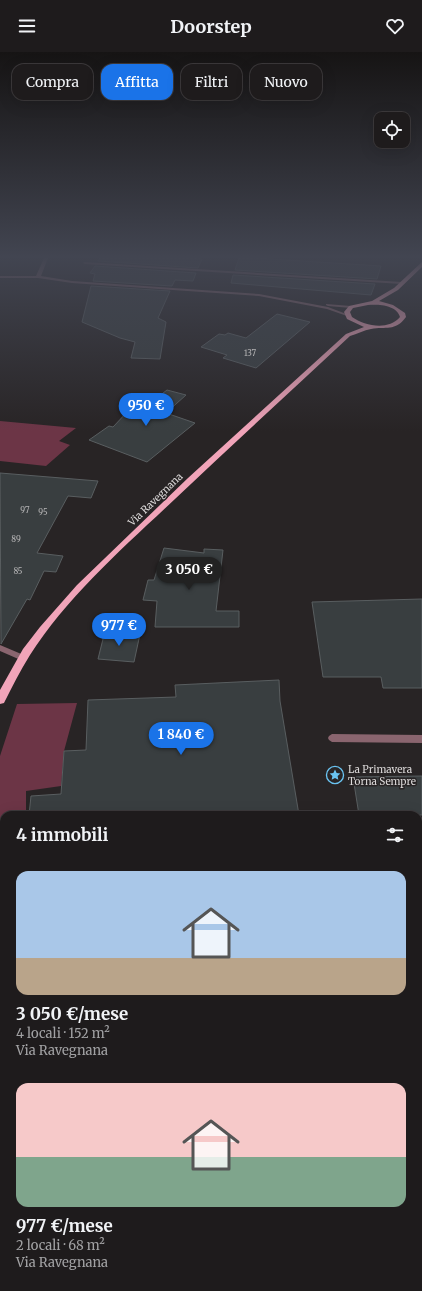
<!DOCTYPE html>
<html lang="it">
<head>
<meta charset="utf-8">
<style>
	:root { --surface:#1e1b1c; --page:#2b2829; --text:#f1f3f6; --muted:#a1a1a3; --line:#3c393b; --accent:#1a73e8 }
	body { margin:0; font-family:Merriweather,serif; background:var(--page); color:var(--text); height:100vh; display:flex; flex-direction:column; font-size:15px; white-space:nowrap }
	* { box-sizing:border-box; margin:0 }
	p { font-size:13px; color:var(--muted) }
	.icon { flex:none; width:22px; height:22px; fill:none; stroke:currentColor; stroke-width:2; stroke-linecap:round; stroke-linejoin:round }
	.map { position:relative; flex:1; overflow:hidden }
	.drawer { position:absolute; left:0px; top:759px; width:422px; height:480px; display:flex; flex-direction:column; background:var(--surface); border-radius:12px 12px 0 0; box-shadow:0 4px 16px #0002,0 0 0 1px var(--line) }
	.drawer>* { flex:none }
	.top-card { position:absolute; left:12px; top:12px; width:398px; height:36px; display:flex; gap:8px }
	.fabs { position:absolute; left:374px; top:60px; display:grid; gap:8px }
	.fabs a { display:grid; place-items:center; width:36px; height:36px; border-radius:8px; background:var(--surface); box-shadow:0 4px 16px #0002,0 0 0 1px var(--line); font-size:20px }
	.price { position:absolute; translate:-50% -34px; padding:0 9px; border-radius:14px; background:var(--accent); color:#fff; font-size:13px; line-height:26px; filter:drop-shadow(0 1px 2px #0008) }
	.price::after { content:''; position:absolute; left:50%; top:24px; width:12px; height:9px; margin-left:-6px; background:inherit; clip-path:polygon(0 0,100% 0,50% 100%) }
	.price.active { background:#222; color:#fff }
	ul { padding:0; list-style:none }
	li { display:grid; align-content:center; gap:8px; height:212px; padding:0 16px }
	li span { display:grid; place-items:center; height:124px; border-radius:12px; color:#555 }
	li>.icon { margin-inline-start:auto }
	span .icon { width:72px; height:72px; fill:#fffc; stroke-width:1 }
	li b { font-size:17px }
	h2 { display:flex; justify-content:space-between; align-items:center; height:48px; padding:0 16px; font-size:17px }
	.chip { padding:0 14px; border-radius:12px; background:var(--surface); box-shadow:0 4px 16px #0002,0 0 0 1px var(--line); font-size:14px; line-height:36px }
	.chip.active { background:var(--accent); color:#fff }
	header { display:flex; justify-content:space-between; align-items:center; height:52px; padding:0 16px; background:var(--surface); font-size:18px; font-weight:700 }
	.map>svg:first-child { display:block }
	.green { fill:#6c3546 }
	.building { fill:#393e40; stroke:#595e60 }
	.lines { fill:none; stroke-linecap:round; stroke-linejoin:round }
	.minor { fill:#8a656f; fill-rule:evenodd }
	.primary { fill:#f1a4b9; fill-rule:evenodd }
	.labels { text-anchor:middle; stroke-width:3; stroke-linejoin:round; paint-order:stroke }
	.number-label { font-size:8px; fill:#b3b2b3 }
	.street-label { font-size:10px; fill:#dcd9d9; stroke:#282425 }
	.poi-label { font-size:10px; fill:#dcd9d9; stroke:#282425; text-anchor:start }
</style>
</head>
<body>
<header><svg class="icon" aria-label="menu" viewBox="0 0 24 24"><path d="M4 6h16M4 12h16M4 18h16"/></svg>Doorstep<svg class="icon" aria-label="heart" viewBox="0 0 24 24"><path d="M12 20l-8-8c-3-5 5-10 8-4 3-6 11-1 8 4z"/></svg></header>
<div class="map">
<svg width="422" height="1239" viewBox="0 0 422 1239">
	<rect width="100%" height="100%" fill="#282425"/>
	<path class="green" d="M0,369L76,376L59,389L70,393L46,414L0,409Z
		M77,651L64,699L61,734L26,739V763H4V1055H0V704L17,652Z
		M418,874H422V1026H418Z"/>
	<path class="building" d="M100,206H190L202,207L198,216L98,209Z
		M239,206H255L381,214L377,227L235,218Z
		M95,214L196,221L193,229L175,228L172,234L93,229L95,222L90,221Z
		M233,223L375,232L371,243L231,231Z
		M91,234L170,239L158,266L166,270L160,307L131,306L135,290L120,286L82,270Z
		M277,262L310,270L256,316L223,306L227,303L201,295L219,282L225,283L228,281L246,286Z
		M167,338L186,343L166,361L195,371L147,410L89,388L109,374L113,375L144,342L158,345Z
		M0,421L98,429L91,446L68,444L37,501L63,504L56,520L44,519L30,548L27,547L1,592Z
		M164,496L204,501V497L223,498L216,559H239V575H155L157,549L143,548L148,528H154Z
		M422,547V636H383L381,625H323L312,550Z
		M105,579L140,582L134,610L98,607Z
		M279,628L280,649L299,763H29L31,744L61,742L64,699L86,698L88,648L176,645L175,633Z
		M422,724V763H359L353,725Z"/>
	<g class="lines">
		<path class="minor" d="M44,206H48L41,224L72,229L259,242L328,255L349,263L347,264L327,257L259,244L72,231L38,226H0V224H36Z
			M84,210L402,230L404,231L402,232L85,212L83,211Z
			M326,252L351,254L353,255L351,256L328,254L326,253Z
			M0,593L26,604L27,606L23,609L0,599Z
			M332,682L422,683V691L332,690L329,688L328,686L329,684Z"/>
		<path class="primary" d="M422,210V215L398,238L379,249L393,253L405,261L406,265C395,280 386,274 371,277C364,278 357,282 350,284C292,338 233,392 175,447C125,494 67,545 30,603C20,619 12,635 4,651L0,652V638L23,597L40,575L77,533L188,426L346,282L364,275L347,267L344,260L349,254L372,249L394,236ZM368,253C378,252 397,253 400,265C388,279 365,274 352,265L350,260L353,256Z"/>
	</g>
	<linearGradient id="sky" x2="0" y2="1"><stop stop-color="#161414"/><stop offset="0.54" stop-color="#424551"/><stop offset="1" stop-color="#424551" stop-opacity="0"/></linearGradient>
	<rect width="422" height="379" fill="url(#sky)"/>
	<defs>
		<g id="sight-ring" transform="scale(0.9)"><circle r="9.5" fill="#282425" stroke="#6ac3f1" stroke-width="1.5"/><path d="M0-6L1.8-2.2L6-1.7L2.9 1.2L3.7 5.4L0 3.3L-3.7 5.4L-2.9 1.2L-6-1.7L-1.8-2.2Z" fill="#6ac3f1"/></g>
	</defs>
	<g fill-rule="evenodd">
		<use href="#sight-ring" x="335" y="723"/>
	</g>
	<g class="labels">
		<g class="number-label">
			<text x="250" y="304">137</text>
			<text x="25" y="461">97</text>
			<text x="43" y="463">95</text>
			<text x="16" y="490">89</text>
			<text x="18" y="522">85</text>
		</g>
		<g class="street-label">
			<text transform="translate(155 447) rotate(-44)" y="4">Via Ravegnana</text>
		</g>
		<g class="poi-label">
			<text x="348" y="721">La Primavera<tspan x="348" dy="12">Torna Sempre</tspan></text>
		</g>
	</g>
</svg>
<div class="fabs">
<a><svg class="icon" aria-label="locate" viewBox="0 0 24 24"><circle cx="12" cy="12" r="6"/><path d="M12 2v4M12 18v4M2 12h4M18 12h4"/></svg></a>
</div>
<b class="price" style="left:146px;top:375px">950 €</b>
<b class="price active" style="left:189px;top:539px">3 050 €</b>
<b class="price" style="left:119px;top:595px">977 €</b>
<b class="price" style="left:181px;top:704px">1 840 €</b>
<div class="top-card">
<a class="chip">Compra</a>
<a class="chip active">Affitta</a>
<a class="chip">Filtri</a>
<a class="chip">Nuovo</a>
</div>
<section class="drawer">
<h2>4 immobili<svg class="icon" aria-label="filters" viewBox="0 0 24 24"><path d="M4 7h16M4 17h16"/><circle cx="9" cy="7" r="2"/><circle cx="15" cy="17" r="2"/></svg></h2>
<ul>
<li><span style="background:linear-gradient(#a9c7e8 70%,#b9a48a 0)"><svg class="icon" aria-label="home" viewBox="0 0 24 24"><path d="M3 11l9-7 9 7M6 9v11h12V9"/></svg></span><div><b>3 050 €/mese</b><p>4 locali · 152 m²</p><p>Via Ravegnana</p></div></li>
<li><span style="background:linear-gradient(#f6c9c9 60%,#7fa58c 0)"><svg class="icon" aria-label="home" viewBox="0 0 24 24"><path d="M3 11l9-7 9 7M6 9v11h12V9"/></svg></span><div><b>977 €/mese</b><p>2 locali · 68 m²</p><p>Via Ravegnana</p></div></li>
</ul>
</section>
</div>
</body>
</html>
